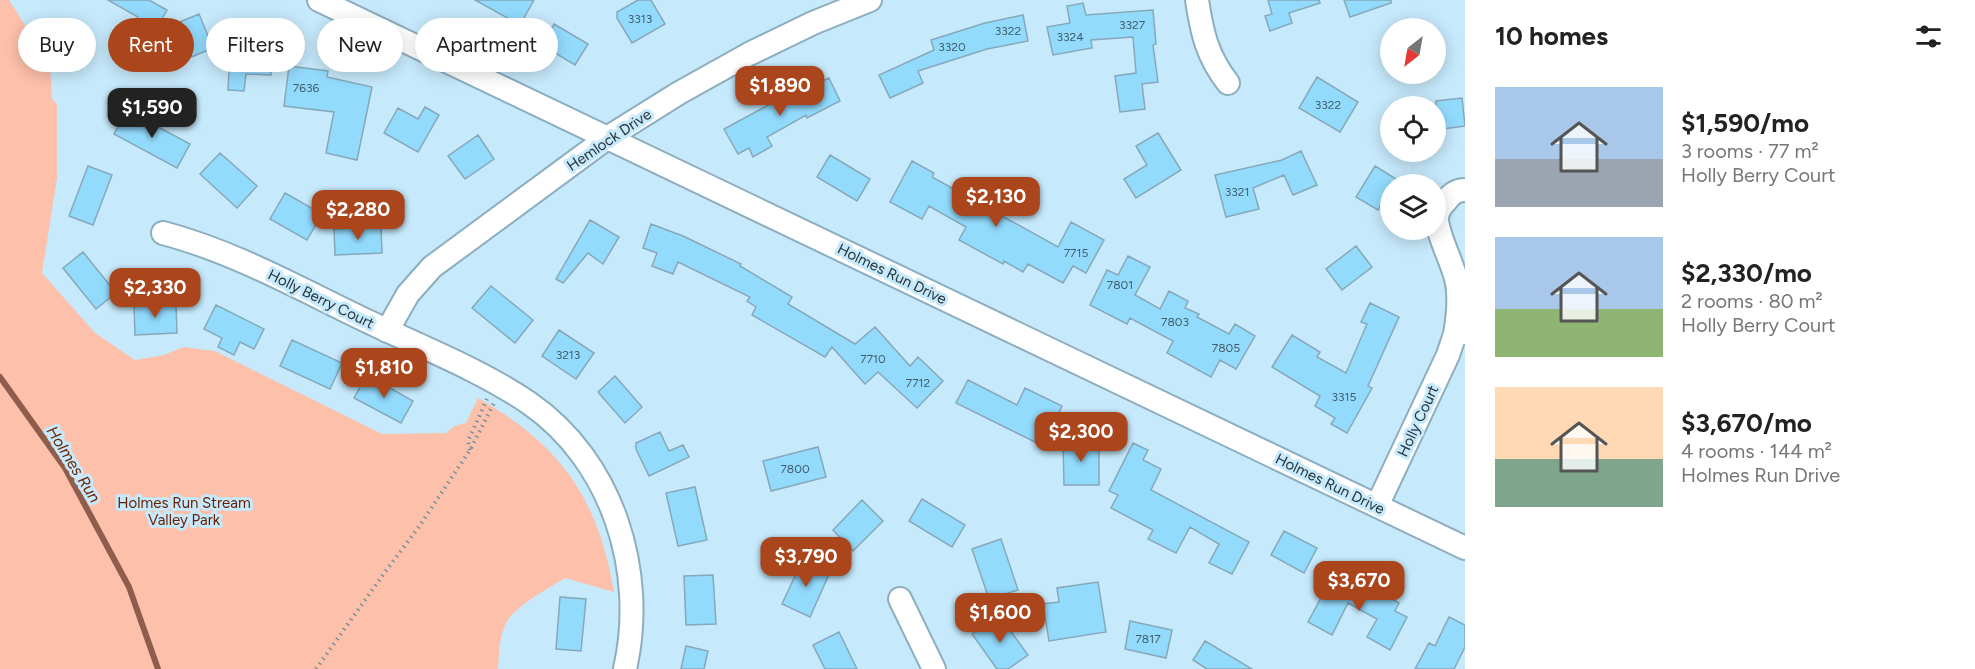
<!DOCTYPE html>
<html lang="en">
<head>
<meta charset="utf-8">
<style>
	:root { --surface:#fff; --page:#f2f2f2; --text:#222; --muted:#767676; --accent:#ab451c }
	body { margin:0; font-family:Figtree,sans-serif; background:var(--page); color:var(--text); height:100vh; display:flex; flex-direction:column; font-size:22px; white-space:nowrap }
	* { box-sizing:border-box; margin:0 }
	p { font-size:20px; color:var(--muted) }
	.icon { flex:none; width:33px; height:33px; fill:none; stroke:currentColor; stroke-width:2; stroke-linecap:round; stroke-linejoin:round }
	.map { position:relative; flex:1; overflow:hidden }
	.drawer { display:flex; flex-direction:column; background:var(--surface); width:510px }
	.drawer>* { flex:none }
	.guide { position:absolute; left:18px; top:18px; width:570px; height:54px; display:flex; gap:12px }
	.needle { width:39px; rotate:211deg }
	.buttons { position:absolute; left:1380px; top:18px; display:grid; gap:12px }
	.buttons a { display:grid; place-items:center; width:66px; height:66px; border-radius:50%; background:var(--surface); box-shadow:0 3px 15px #0003; font-size:30px }
	.price { position:absolute; translate:-50% -51px; padding:0 14px; border-radius:12px; background:var(--accent); color:#fff; font-size:20px; line-height:39px; filter:drop-shadow(0 2px 3px #0008) }
	.price::after { content:''; position:absolute; left:50%; top:36px; width:18px; height:14px; margin-left:-9px; background:inherit; clip-path:polygon(0 0,100% 0,50% 100%) }
	.price.selected { background:#222; color:#fff }
	ul { padding:0; list-style:none }
	li { display:flex; align-items:center; gap:18px; height:150px; padding:0 30px }
	li span { display:grid; place-items:center; flex:none; width:168px; height:120px; border-radius:0px; color:#555 }
	li>.icon { margin-inline-start:auto }
	span .icon { width:72px; height:72px; fill:#fffc; stroke-width:1 }
	li b { font-size:26px }
	h2 { display:flex; justify-content:space-between; align-items:center; height:72px; padding:0 30px; font-size:26px }
	.tag { padding:0 21px; border-radius:27px; background:var(--surface); box-shadow:0 3px 15px #0003; font-size:21px; line-height:54px }
	.tag.selected { background:var(--accent); color:#fff }
	main { display:flex; flex:1; min-height:0 }
	.map>svg:first-child { display:block }
	.green { fill:#fdc0ab }
	.lines { fill:none; stroke-linecap:round; stroke-linejoin:round }
	.stream { stroke:#8f5d4c; stroke-width:6 }
	.building { fill:#93dbfd; stroke:#86a8b9; stroke-width:1.5 }
	.minor-casing { stroke:#8caebf; stroke-width:26 }
	.path { stroke:#79929e; stroke-width:4; stroke-dasharray:1.5 4.5; stroke-linecap:butt }
	.minor { stroke:#fff; stroke-width:22 }
	.labels { text-anchor:middle; stroke-width:6; stroke-linejoin:round; paint-order:stroke }
	.number-label { font-size:12px; fill:#405d6b }
	.street-label { font-size:15px; fill:#25333a; stroke:#c6e9fb }
	.park-label { font-size:15px; fill:#661e00; stroke:#c6e9fb }
	.water-label { font-size:16px; font-style:italic; fill:#6d2404; stroke:#c6e9fb }
</style>
</head>
<body>
<main>
<div class="map">
<svg width="1465" height="669" viewBox="0 0 1465 669">
	<rect width="100%" height="100%" fill="#c6e9fb"/>
	<path class="green" d="M0,0H9L50,65L52,98L57,105V178L42,273L95,333L135,360L164,355L184,347L215,351L382,434L446,433L455,426L466,423L478,398C561,445 598,498 614,592L565,578C548,589 515,606 506,623C499,638 499,653 498,669H0Z"/>
	<g class="lines">
		<path class="stream" d="M0,377L65,468L129,587L158,669"/>
	</g>
	<path class="building" d="M108,0H149L167,10L139,59L120,49L138,17Z
		M475,0H534L520,25Z
		M638,0H651L665,24L632,43L617,18V12Z
		M1268,0H1319L1320,3L1289,13L1292,23L1270,31L1265,16L1272,14Z
		M1344,0H1391V3L1350,17Z
		M1083,3L1086,15L1153,10L1156,44L1153,45L1158,82L1142,84L1145,109L1120,112L1115,76L1136,73L1133,37L1091,40L1092,48L1053,55L1047,27L1070,23L1067,6Z
		M199,14L213,48L189,58L175,24Z
		M1023,15L1028,41L987,49L918,71L923,83L890,98L879,75L934,50L931,40L985,23Z
		M554,24L588,44L575,65L542,45Z
		M258,33L274,34L271,75L246,74L244,91L228,90L230,51H239L240,40L258,41Z
		M289,66L328,71L327,77L372,87L357,160L326,153L334,112L284,106Z
		M1317,77L1358,102L1340,132L1299,108Z
		M829,78L840,101L807,118L806,115L767,137L772,146L753,157L749,148L738,154L724,129L774,102L775,104Z
		M1462,98L1465,126L1436,130V101Z
		M425,107L439,115L418,152L384,133L398,108L418,119Z
		M127,110L190,144L177,168L114,134Z
		M1158,133L1181,170L1136,198L1124,179L1147,165L1136,146Z
		M478,135L494,159L465,179L448,156Z
		M1301,151L1317,185L1293,195L1284,175L1253,188L1259,209L1226,217L1215,175L1282,160Z
		M220,153L257,186L237,208L200,174Z
		M830,155L870,179L857,201L817,177Z
		M912,161L934,173L932,177L1058,247L1071,222L1104,240L1086,273L1073,266L1063,283L1028,264L1023,272L1004,261L1003,264L959,240L966,227L929,206L922,219L890,202Z
		M88,166L112,175L93,225L69,216Z
		M1375,166L1396,179L1393,184H1390V189L1378,210L1356,197Z
		M285,193L322,214L307,240L270,219Z
		M590,220L619,237L603,264L588,253L563,283L556,279Z
		M651,224L683,236L741,264L740,266L792,297L788,304L855,344L875,327L910,366L918,357L943,381L917,408L878,372L865,384L832,347L825,357L752,315L756,307L747,301L750,297L678,262L673,274L652,266L657,253L643,248Z
		M381,227L382,253L335,255L334,229Z
		M1356,246L1372,267L1342,290L1326,269Z
		M83,252L116,293L96,309L63,268Z
		M1128,256L1150,267L1135,295L1160,309L1169,291L1188,301L1185,308L1199,314L1197,317L1229,334L1235,324L1255,336L1236,369L1220,360L1211,377L1167,353L1173,341L1130,318L1127,324L1090,305L1107,270L1118,275Z
		M491,286L533,320L515,343L472,308Z
		M1370,303L1399,317L1368,386L1372,388L1347,433L1331,424L1335,418L1315,406L1320,396L1272,367L1292,335L1320,352L1317,357L1346,373L1367,324L1361,322Z
		M176,304L177,333L135,335L134,305Z
		M216,305L264,329L254,349L240,342L234,355L218,347L222,338L204,329Z
		M559,330L594,353L576,379L542,356Z
		M292,340L342,363L330,389L280,366Z
		M367,375L413,401L401,423L354,398Z
		M615,376L642,407L625,423L598,392Z
		M968,380L1017,405L1025,388L1062,406L1043,446L956,403Z
		M660,432L669,451L683,445L689,457L649,476L636,449V443Z
		M1063,442H1099V485H1064Z
		M1133,443L1148,450L1143,460L1161,469L1151,490L1249,542L1232,574L1209,563L1219,544L1190,527L1176,553L1148,539L1153,530L1111,508L1118,495L1109,491Z
		M818,447L826,477L771,491L763,461Z
		M695,487L707,540L678,546L666,493Z
		M922,499L965,525L952,547L909,521Z
		M862,500L883,521L853,551L833,530Z
		M1284,531L1317,548L1304,573L1271,555Z
		M1001,539L1018,590L989,599L972,549Z
		M803,559L830,572L810,617L782,604Z
		M713,575L716,624L686,625L684,576Z
		M1330,581L1346,590L1351,581L1378,595L1380,592L1399,603L1395,611L1407,617L1390,650L1367,637L1377,619L1348,603L1332,635L1308,622Z
		M1098,582L1106,632L1049,641L1043,604L1059,602L1057,588Z
		M560,597L586,599L581,651L556,649Z
		M999,615L1028,655L1008,669H997L972,634Z
		M1449,617L1465,625V647L1454,669H1415L1429,643L1435,646Z
		M1130,621L1172,630L1166,658L1125,649Z
		M839,632L857,669H825L813,645Z
		M1205,641L1252,669H1207L1193,660Z
		M686,646L708,651L704,669H681Z"/>
	<g class="lines">
		<g class="minor-casing">
			<path id="minor" d="M319,0L1465,548
				M1197,0C1202,33 1207,56 1228,83
				M1465,190C1456,190 1451,194 1446,201C1442,205 1438,210 1437,217C1436,233 1454,265 1457,283C1460,300 1458,317 1455,334L1465,333
				M163,233C235,252 300,289 367,321C421,347 479,369 529,403C613,461 647,572 625,669
				M387,331L408,294L432,267L607,138L679,93L749,54L813,23L870,0
				M1377,506L1448,355L1455,334
				M900,599L934,669"/>
		</g>
		<path class="path" d="M470,450L468,441L487,399
			M316,669L385,572L418,528L470,450L494,403"/>
		<use href="#minor" class="minor"/>
	</g>
	<g class="labels">
		<g class="number-label">
			<text x="640" y="23">3313</text>
			<text x="1132" y="29">3327</text>
			<text x="1008" y="35">3322</text>
			<text x="1070" y="41">3324</text>
			<text x="952" y="51">3320</text>
			<text x="306" y="92">7636</text>
			<text x="1328" y="109">3322</text>
			<text x="1237" y="196">3321</text>
			<text x="1076" y="257">7715</text>
			<text x="1120" y="289">7801</text>
			<text x="1175" y="326">7803</text>
			<text x="1226" y="352">7805</text>
			<text x="568" y="359">3213</text>
			<text x="873" y="363">7710</text>
			<text x="918" y="387">7712</text>
			<text x="1344" y="401">3315</text>
			<text x="795" y="473">7800</text>
			<text x="1148" y="643">7817</text>
		</g>
		<g class="street-label">
			<text transform="translate(609 140) rotate(-34)" y="5">Hemlock Drive</text>
			<text transform="translate(892 274) rotate(26)" y="5">Holmes Run Drive</text>
			<text transform="translate(321 299) rotate(26)" y="5">Holly Berry Court</text>
			<text transform="translate(1418 421) rotate(-65)" y="5">Holly Court</text>
			<text transform="translate(1330 484) rotate(26)" y="5">Holmes Run Drive</text>
		</g>
		<g class="park-label">
			<text x="184" y="508">Holmes Run Stream<tspan x="184" dy="17">Valley Park</tspan></text>
		</g>
		<g class="water-label">
			<text transform="translate(74 464) rotate(58)" y="6">Holmes Run</text>
		</g>
	</g>
</svg>
<div class="buttons">
<a><svg class="needle" viewBox="-14 -14 28 28"><path d="M0-13l5 13h-10z" fill="#e53935"/><path d="M0 13l5-13h-10z" fill="#767676"/></svg></a>
<a><svg class="icon" aria-label="locate" viewBox="0 0 24 24"><circle cx="12" cy="12" r="6"/><path d="M12 2v4M12 18v4M2 12h4M18 12h4"/></svg></a>
<a><svg class="icon" aria-label="layers" viewBox="0 0 24 24"><path d="M12 4l9 5-9 5-9-5zM3 14l9 5 9-5"/></svg></a>
</div>
<b class="price" style="left:780px;top:117px">$1,890</b>
<b class="price selected" style="left:152px;top:139px">$1,590</b>
<b class="price" style="left:996px;top:228px">$2,130</b>
<b class="price" style="left:358px;top:241px">$2,280</b>
<b class="price" style="left:155px;top:319px">$2,330</b>
<b class="price" style="left:384px;top:399px">$1,810</b>
<b class="price" style="left:1081px;top:463px">$2,300</b>
<b class="price" style="left:806px;top:588px">$3,790</b>
<b class="price" style="left:1359px;top:612px">$3,670</b>
<b class="price" style="left:1000px;top:644px">$1,600</b>
<div class="guide">
<a class="tag">Buy</a>
<a class="tag selected">Rent</a>
<a class="tag">Filters</a>
<a class="tag">New</a>
<a class="tag">Apartment</a>
</div>
</div>
<section class="drawer">
<h2>10 homes<svg class="icon" aria-label="filters" viewBox="0 0 24 24"><path d="M4 7h16M4 17h16"/><circle cx="9" cy="7" r="2"/><circle cx="15" cy="17" r="2"/></svg></h2>
<ul>
<li><span style="background:linear-gradient(#a9c7e8 60%,#9aa5b1 0)"><svg class="icon" aria-label="home" viewBox="0 0 24 24"><path d="M3 11l9-7 9 7M6 9v11h12V9"/></svg></span><div><b>$1,590/mo</b><p>3 rooms · 77 m²</p><p>Holly Berry Court</p></div></li>
<li><span style="background:linear-gradient(#a9c7e8 60%,#8fb573 0)"><svg class="icon" aria-label="home" viewBox="0 0 24 24"><path d="M3 11l9-7 9 7M6 9v11h12V9"/></svg></span><div><b>$2,330/mo</b><p>2 rooms · 80 m²</p><p>Holly Berry Court</p></div></li>
<li><span style="background:linear-gradient(#ffd9b3 60%,#7fa58c 0)"><svg class="icon" aria-label="home" viewBox="0 0 24 24"><path d="M3 11l9-7 9 7M6 9v11h12V9"/></svg></span><div><b>$3,670/mo</b><p>4 rooms · 144 m²</p><p>Holmes Run Drive</p></div></li>
</ul>
</section>
</main>
</body>
</html>
